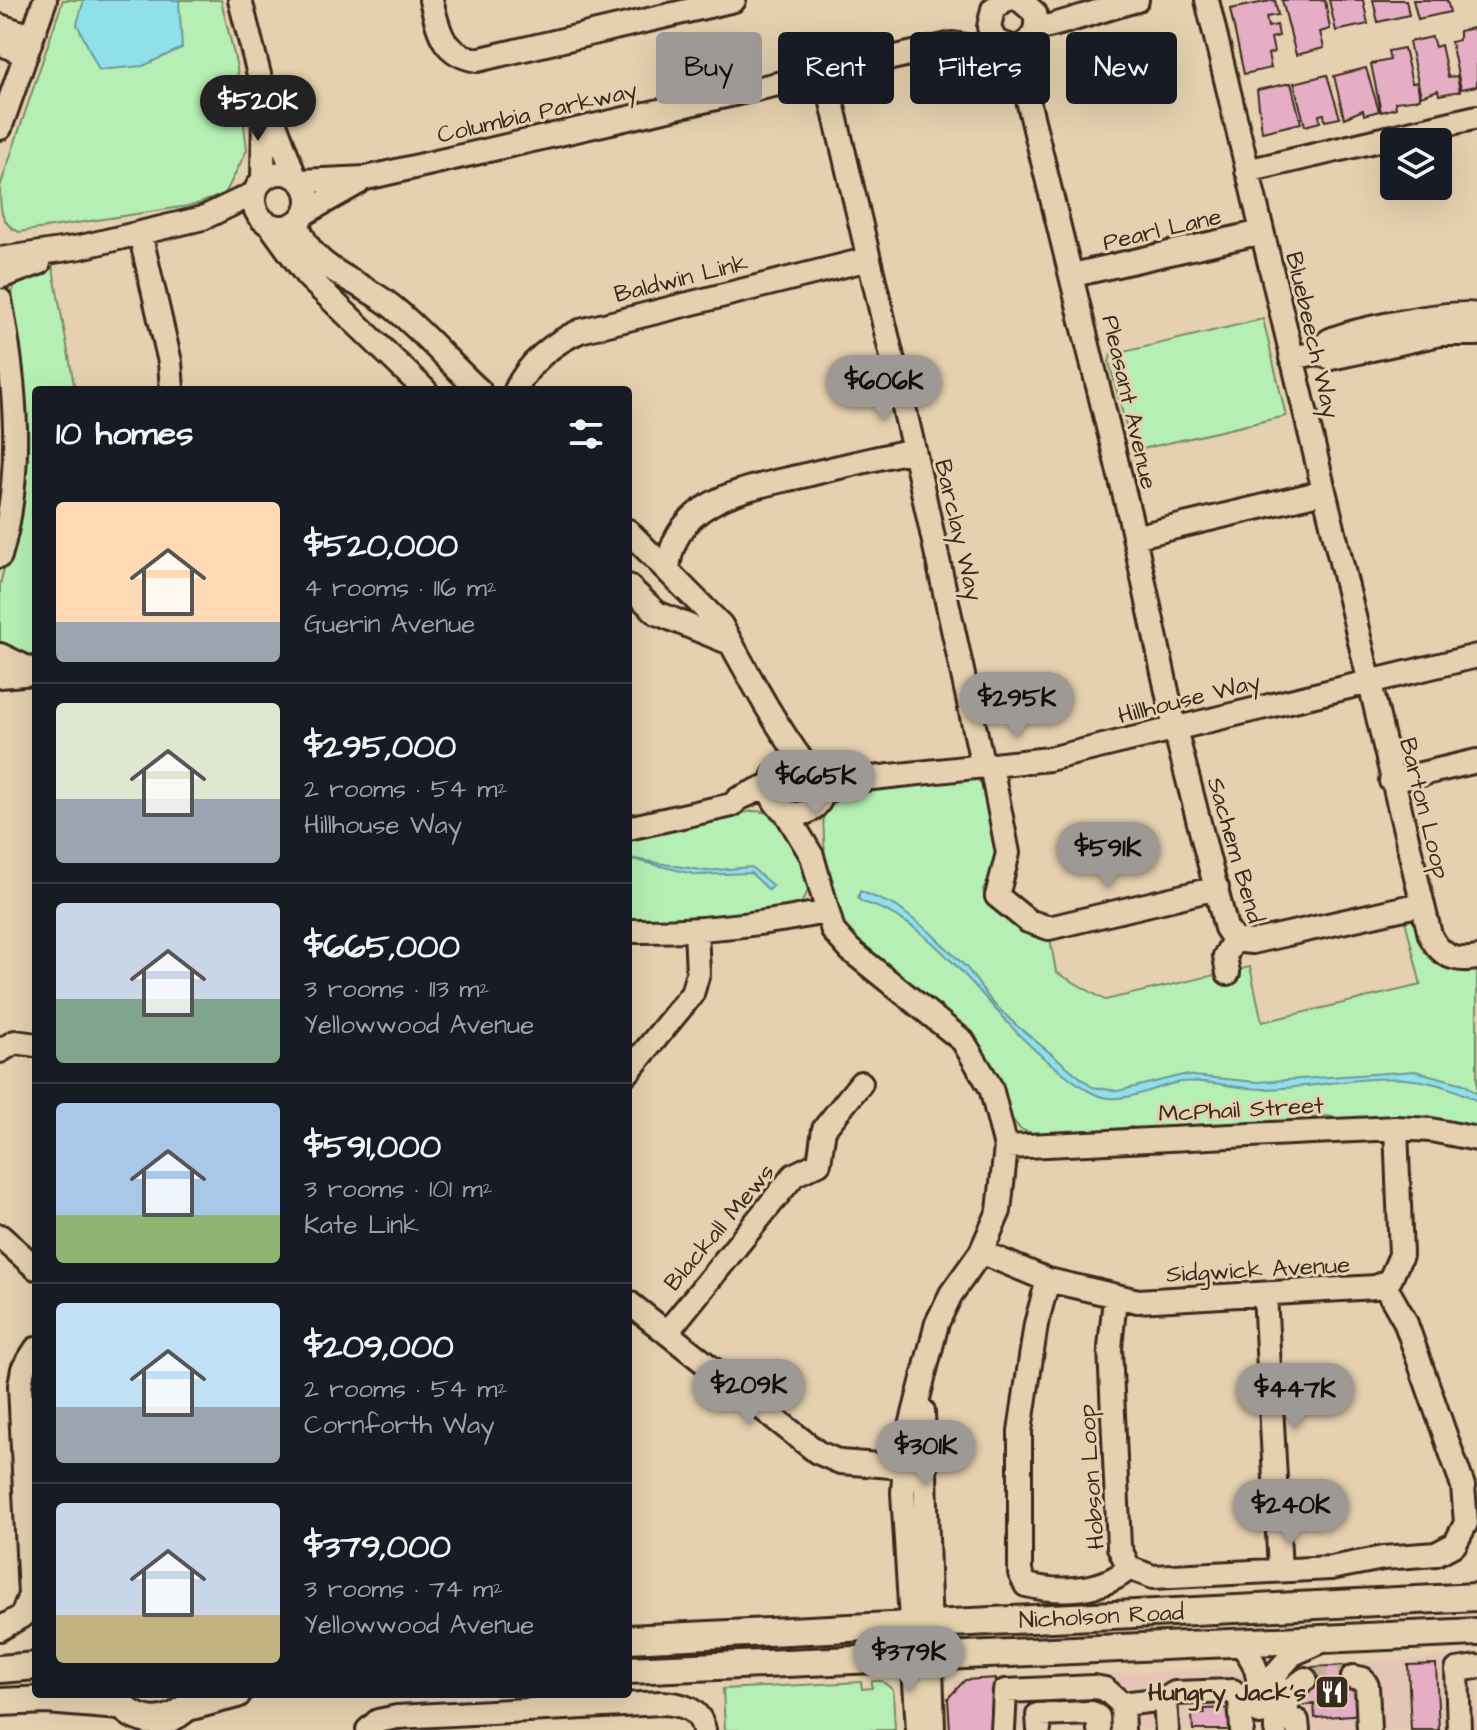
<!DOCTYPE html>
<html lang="en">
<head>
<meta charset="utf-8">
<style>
	:root { --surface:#171b24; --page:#242831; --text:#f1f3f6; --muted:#9ea1a6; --line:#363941; --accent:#9f9995 }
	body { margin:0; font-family:"Architects Daughter",sans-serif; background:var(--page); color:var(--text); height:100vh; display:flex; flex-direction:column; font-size:30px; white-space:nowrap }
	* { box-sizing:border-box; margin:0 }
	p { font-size:26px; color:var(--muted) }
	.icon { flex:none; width:44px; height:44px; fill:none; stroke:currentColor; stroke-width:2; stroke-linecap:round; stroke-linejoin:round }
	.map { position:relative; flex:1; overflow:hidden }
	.sheet { position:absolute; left:32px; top:386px; width:600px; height:1312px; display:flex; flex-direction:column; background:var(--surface); border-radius:8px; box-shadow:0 8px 32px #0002 }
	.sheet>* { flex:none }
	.hud { position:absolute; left:656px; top:32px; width:700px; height:72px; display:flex; gap:16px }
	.controls { position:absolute; left:1380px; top:128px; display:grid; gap:16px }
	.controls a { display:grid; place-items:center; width:72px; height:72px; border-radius:8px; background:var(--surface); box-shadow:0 8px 32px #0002; font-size:40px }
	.price { position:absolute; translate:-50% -68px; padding:0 18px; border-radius:28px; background:var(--accent); color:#111; font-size:26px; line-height:52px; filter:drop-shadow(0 2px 4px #0008) }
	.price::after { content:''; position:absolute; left:50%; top:48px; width:24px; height:18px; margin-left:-12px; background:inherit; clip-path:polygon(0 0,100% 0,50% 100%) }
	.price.current { background:#222; color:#fff }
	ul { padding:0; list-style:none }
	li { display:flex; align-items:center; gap:24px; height:200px; padding:0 24px }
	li+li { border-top:2px solid var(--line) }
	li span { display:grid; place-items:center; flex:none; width:224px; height:160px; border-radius:8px; color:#555 }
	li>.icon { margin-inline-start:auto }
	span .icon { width:96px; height:96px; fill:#fffc; stroke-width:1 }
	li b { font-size:34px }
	h2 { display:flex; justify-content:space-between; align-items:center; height:96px; padding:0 24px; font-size:34px }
	.chip { padding:0 28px; border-radius:8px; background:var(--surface); box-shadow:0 8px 32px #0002; font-size:28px; line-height:72px }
	.chip.current { background:var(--accent); color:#111 }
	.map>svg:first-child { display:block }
	.built { fill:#e5c6b6 }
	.green { fill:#b6efb3; stroke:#788c68; stroke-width:2 }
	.water { fill:#90e0ec; stroke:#6e979a; stroke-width:2 }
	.building { fill:#e5aec5; stroke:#3b2a1e; stroke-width:2 }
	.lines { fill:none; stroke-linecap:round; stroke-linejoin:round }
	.minor-tunnel { stroke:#c3b092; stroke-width:22; stroke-dasharray:22 11; stroke-linecap:butt }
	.minor-casing { stroke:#3b2a1e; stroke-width:28 }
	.major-casing { stroke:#3b2a1e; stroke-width:32 }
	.minor { stroke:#e5d1af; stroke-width:22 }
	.major { stroke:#e5d1af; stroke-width:26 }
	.labels { text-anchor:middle; stroke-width:6; stroke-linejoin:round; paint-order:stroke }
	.street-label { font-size:24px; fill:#3b2a1e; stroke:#e5d1af }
	.poi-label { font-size:24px; font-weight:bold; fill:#3b2a1e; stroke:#e5d1af; text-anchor:end }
</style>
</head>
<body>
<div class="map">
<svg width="1477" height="1730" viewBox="0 0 1477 1730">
	<rect width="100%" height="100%" fill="#e5d1af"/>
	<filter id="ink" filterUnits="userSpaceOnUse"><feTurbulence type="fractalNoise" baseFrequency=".0125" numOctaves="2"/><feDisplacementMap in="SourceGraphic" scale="16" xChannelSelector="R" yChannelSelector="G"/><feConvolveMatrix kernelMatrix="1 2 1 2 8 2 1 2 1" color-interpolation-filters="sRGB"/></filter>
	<g filter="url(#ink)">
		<path class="built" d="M1477,1655V1730H945L944,1697L955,1681L962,1679L1314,1666Z"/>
		<path class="green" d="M63,0H221L237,68L247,150L225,194L194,205L19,232C0,224 0,208 0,187Z
			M52,263L75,390H36V661L0,648V585L23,488L27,408L12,291L17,280Z
			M1263,319L1286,416L1133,451L1109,362L1111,355Z
			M970,775L987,787L1003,851L997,869L983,889C987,918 1025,923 1049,933L1056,972L1105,1000L1250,967L1262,1022L1421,985L1404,916H1409L1419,929L1477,966V1131L1347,1122C1333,1114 1310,1114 1298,1125L1141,1132L1132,1127L1062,1135L1034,1134L1020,1129L1011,1118L985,1057L960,1025L844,933L826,879L823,816C839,781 934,779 970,775Z
			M753,811C798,812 799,852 810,888L798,908L780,913L628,923V836Z
			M872,1681H882L893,1690L895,1730H725L723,1689L861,1682L862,1689L872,1688Z"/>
		<path class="water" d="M84,0H179L182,48L143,66L99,70L77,24Z
			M628,858L706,871L751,867L773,886L769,890L751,873L697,875Z
			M860,891L896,906L930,932L967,968L992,1002L1016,1025L1092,1087L1118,1091L1183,1075L1257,1082L1415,1071L1464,1084L1477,1094V1101C1404,1060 1343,1087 1264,1089C1236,1089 1208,1079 1180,1082C1156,1086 1127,1103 1103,1097C1088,1093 1074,1081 1062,1072C991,1023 946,925 862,902L858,898Z"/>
		<path class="building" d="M1275,0L1278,15L1266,17L1268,27L1277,25L1279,36L1271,38L1274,52L1268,54L1271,68L1244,74L1230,9Z
			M1282,0H1325L1330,29L1320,32L1324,48L1296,55Z
			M1329,0H1363L1368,24L1336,31Z
			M1373,0H1406L1409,15L1378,22Z
			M1413,0H1447L1450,12L1418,19Z
			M1473,28L1477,37V86L1461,89L1451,42L1459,40V31Z
			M1432,37L1435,47L1441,45L1448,77L1457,76L1460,91L1439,95L1438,90L1421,96L1409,42Z
			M1404,48L1412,83L1417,82L1420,99L1395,102L1396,108L1381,112L1371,64L1390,60L1388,51Z
			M1366,68L1379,111L1364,115L1363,110L1344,118L1334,76Z
			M1327,75L1340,118L1325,121L1324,114L1319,115L1320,122L1305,126L1294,83Z
			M1291,83L1301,123L1262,132L1257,90Z
			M1436,1664L1439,1730H1411L1408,1665Z
			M1352,1665V1682L1361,1684L1363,1714L1315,1718L1314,1704L1303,1705L1305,1672H1313V1667Z
			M996,1678L997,1701L1010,1730H950L948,1698L965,1680Z
			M1233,1708L1234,1730H1193L1192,1714H1205L1204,1709Z"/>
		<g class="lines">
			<path class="minor-tunnel" d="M1305,1679L1353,1677"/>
			<g class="minor-casing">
				<path id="minor" d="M240,0L264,94L295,177
					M431,0C439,32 442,54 477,60L734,0
					M1005,0L993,9L989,27L995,41L1015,48C1032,43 1039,30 1035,13L1020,0
					M1207,0L1430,935C1440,956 1455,962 1477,958
					M0,26L32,36
					M1036,28C1044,30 1120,4 1137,0
					M0,43L26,55
					M1001,45L1019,83L1025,88L1130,517L1175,729L1226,928L1234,940L1252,942L1422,904
					M825,73L914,450L983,767
					M0,128L45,0
					M1247,171L1477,117
					M254 200a27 27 0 1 1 54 0a27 27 0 1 1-54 0Z
					M263,179L264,107
					M301,181L366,178L953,44L974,47L995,41
					M305,213L358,183
					M297,222C311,271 354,277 390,305C422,330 449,363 479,390
					M270,225L307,276L425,390
					M140,233L170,362L172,390
					M0,259L81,247L203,218L255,193
					M1073,275L1262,232
					M0,277L39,263
					M0,300C16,384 24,472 0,556
					M1317,353C1321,349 1325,343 1330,340C1355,329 1451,310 1477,315
					M1291,358L1317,353L1331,358L1440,334H1477
					M516,390C528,363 553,343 580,331L869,259
					M628,531L721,625C747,672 772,720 804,763
					M1134,537L1323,492
					M668,570C673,498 750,488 806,475C842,466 878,458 914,450
					M628,586L657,613L728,642
					M0,655L36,672
					M0,676L35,673
					M771 788a26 26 0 1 1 52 0a26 26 0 1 1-52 0Z
					M991,766L1008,853L997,896L1028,921L1049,928L1217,888
					M817,770L855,774L863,779L1049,759L1477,656
					M1391,781L1477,761
					M785,811L812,856L833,931L850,950L963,1041L991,1088L1006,1147L999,1211L981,1252L951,1294L937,1323L906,1446L903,1493L918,1730
					M628,828L732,805L738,799L771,784
					M628,931C695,932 760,925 826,912
					M1228,973L1225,956L1234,940
					M0,1051L15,1042L36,1045
					M628,1072L692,994L698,973L696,930
					M1006,1147L1396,1128L1431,1130L1477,1139
					M0,1236L36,1268
					M981,1252L1048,1280L1138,1301L1376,1287L1390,1280L1401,1255L1396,1128
					M1048,1280L1036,1324L1020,1431V1573L1026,1585C1059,1593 1103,1592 1129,1568
					M1265,1295L1280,1570
					M1115,1298L1110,1348L1119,1547L1129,1568L1153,1577L1331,1568L1383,1558L1436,1554L1455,1544L1466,1523L1463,1486L1405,1321L1384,1284
					M628,1302L817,1452L840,1462L904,1467
					M667,1332L794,1175L819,1163L824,1129L861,1083
					M923,1411L933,1730
					M0,1629L22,1616L30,1595L20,1386L23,1369L36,1349
					M1236,1641C1261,1661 1259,1683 1260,1713
					M1353,1677L1363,1679L1367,1686L1369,1730
					M1165,1699L1175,1693L1233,1691L1240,1699L1242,1730
					M1122,1704L1123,1730
					M1287,1707L1290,1690L1305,1679
					M1297,1721L1298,1730
					M368,1730L378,1721L397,1717L661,1703C682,1704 699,1708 704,1730
					M1003,1730L1005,1691L1094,1687L1105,1689L1122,1704L1165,1699L1167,1730
					M1039,1730L1038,1715L1092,1713L1098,1717L1099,1730
					M1276,1730L1275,1674L1293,1654L1320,1642
					M1459,1730L1457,1670L1477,1667"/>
			</g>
			<g class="major-casing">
				<g id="major">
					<path id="s1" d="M628,1639L1477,1597"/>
					<path d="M0,1669L36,1666"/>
					<path d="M628,1670L1477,1632"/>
					<path d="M113,1694C133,1729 177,1730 196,1694"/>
					<path d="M0,1702L47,1700L120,1706"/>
					<path d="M188,1707L237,1694"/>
				</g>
			</g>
			<use href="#minor" class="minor"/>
			<use href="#major" class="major"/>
		</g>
	</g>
	<defs>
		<g id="restaurant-square" transform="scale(1.8)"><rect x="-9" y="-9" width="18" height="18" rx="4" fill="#3b2a1e" stroke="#e5d1af"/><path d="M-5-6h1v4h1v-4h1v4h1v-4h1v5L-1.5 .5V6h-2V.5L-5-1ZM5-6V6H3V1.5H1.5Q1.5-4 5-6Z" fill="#fff"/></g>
	</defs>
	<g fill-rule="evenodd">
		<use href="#restaurant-square" x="1332" y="1692"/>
	</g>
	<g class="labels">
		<g class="street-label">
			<text transform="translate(537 112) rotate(-13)" y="8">Columbia Parkway</text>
			<text transform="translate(1162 229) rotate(-13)" y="8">Pearl Lane</text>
			<text transform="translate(681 278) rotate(-14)" y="8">Baldwin Link</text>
			<text transform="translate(1313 335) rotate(77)" y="8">Bluebeech Way</text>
			<text transform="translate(1130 402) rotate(77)" y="8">Pleasant Avenue</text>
			<text transform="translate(959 530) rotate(77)" y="8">Barclay Way</text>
			<text transform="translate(1189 698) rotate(-14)" y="8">Hillhouse Way</text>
			<text transform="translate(1425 808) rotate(76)" y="8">Barton Loop</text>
			<text transform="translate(1236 850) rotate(74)" y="8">Sachem Bend</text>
			<text transform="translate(1241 1109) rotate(-3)" y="8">McPhail Street</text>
			<text transform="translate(719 1227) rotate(-50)" y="8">Blackall Mews</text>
			<text transform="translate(1258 1269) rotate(-3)" y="8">Sidgwick Avenue</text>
			<text transform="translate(1091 1477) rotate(-94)" y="8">Hobson Loop</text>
			<text dy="8" stroke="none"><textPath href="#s1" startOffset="474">Nicholson Road</textPath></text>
		</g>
		<g class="poi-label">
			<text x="1306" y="1700">Hungry Jack's</text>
		</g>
	</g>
</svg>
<div class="controls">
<a><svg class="icon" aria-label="layers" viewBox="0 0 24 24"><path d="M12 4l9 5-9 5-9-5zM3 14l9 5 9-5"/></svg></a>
</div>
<b class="price current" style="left:258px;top:143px">$520K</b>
<b class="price" style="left:884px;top:423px">$606K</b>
<b class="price" style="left:1017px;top:740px">$295K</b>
<b class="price" style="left:816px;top:818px">$665K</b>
<b class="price" style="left:1108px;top:890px">$591K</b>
<b class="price" style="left:749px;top:1427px">$209K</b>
<b class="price" style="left:1295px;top:1431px">$447K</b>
<b class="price" style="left:926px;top:1488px">$301K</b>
<b class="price" style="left:1291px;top:1547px">$240K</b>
<b class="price" style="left:909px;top:1694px">$379K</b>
<div class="hud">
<a class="chip current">Buy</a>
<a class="chip">Rent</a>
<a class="chip">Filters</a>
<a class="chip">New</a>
</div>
<section class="sheet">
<h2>10 homes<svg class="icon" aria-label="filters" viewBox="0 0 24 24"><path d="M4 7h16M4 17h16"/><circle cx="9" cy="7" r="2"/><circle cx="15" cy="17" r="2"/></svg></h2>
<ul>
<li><span style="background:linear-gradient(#ffd9b3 75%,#9aa5b1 0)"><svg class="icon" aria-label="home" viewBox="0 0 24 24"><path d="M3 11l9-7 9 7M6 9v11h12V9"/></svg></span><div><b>$520,000</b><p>4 rooms · 116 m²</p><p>Guerin Avenue</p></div></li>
<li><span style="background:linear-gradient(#dfe7d0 60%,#9aa5b1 0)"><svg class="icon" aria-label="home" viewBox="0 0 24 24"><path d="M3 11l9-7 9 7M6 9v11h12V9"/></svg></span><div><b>$295,000</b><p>2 rooms · 54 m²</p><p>Hillhouse Way</p></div></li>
<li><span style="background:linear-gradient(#c9d6e8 60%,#7fa58c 0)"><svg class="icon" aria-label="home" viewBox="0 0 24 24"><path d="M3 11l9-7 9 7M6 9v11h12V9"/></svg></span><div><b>$665,000</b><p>3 rooms · 113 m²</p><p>Yellowwood Avenue</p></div></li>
<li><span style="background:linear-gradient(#a9c7e8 70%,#8fb573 0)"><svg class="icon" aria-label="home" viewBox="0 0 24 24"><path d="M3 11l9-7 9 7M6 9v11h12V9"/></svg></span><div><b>$591,000</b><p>3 rooms · 101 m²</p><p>Kate Link</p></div></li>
<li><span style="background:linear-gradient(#bfe0f5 65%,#9aa5b1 0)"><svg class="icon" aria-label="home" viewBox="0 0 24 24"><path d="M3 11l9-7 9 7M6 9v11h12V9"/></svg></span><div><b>$209,000</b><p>2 rooms · 54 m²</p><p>Cornforth Way</p></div></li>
<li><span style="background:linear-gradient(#c9d6e8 70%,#c2b280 0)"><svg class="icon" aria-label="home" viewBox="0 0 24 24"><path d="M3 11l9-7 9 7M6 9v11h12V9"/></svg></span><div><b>$379,000</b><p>3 rooms · 74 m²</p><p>Yellowwood Avenue</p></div></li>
</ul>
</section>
</div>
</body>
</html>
